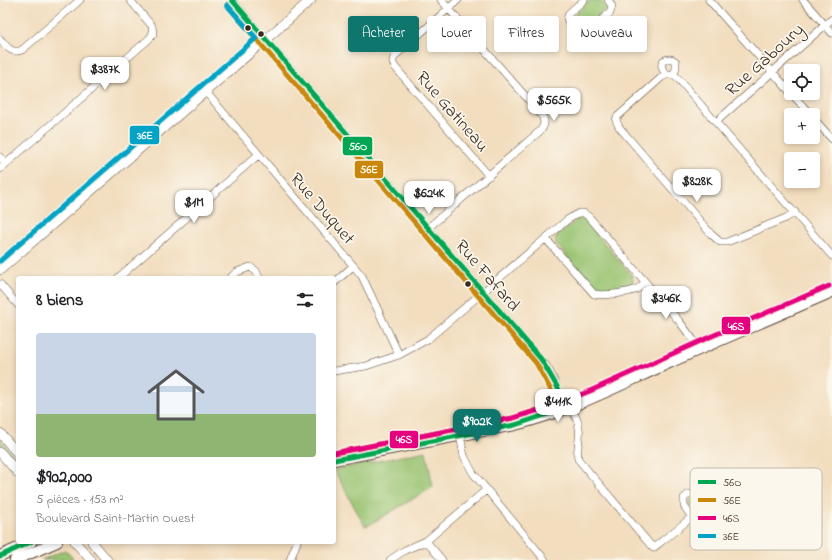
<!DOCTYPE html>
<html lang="fr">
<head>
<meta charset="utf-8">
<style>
	:root { --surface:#fff; --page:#f2f2f2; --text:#202124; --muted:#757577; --accent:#0f766e }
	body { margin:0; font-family:"Indie Flower",sans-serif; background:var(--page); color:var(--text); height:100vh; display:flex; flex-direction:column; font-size:15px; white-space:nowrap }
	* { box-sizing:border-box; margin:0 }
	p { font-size:13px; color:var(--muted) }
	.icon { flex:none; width:22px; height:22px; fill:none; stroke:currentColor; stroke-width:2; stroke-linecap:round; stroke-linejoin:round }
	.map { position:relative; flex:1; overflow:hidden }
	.drawer { position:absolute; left:16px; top:276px; width:320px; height:268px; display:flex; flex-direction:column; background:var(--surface); border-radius:4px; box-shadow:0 2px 6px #0003 }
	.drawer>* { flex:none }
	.banner { position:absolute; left:348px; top:16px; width:380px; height:36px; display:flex; gap:8px }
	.tools { position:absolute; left:784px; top:64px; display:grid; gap:8px }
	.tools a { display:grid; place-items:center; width:36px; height:36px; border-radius:4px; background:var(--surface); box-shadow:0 2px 6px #0003; font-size:20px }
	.price { position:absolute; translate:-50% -34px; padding:0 9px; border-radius:8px; background:#fff; color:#222; font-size:13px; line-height:26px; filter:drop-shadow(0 1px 2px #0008) }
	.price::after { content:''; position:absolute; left:50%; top:24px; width:12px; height:9px; margin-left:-6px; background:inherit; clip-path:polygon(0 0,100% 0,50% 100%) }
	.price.active { background:var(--accent); color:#fff }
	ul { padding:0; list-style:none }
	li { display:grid; align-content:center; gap:8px; height:212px; padding:0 20px }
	li span { display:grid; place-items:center; height:124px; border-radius:4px; color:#555 }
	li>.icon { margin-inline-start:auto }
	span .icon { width:72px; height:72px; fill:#fffc; stroke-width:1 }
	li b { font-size:17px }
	h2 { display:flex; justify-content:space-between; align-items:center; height:48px; padding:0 20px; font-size:17px }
	.tag { padding:0 14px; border-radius:4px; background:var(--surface); box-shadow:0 2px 6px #0003; font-size:14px; line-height:36px }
	.tag.active { background:var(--accent); color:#fff }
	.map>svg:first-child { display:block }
	.green { fill:#98c370; stroke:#6a7647 }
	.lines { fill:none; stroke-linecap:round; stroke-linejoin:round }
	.minor-casing { stroke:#564536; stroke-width:8 }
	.tertiary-casing { stroke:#564536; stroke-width:10 }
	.secondary-casing { stroke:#564536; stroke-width:12 }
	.minor { stroke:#fff; stroke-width:7 }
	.tertiary { stroke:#fff; stroke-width:9 }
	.secondary { stroke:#fff; stroke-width:10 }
	.bus-1-casing { stroke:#fbf7ec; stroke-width:8 }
	.bus-2-casing { stroke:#fbf7ec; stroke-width:8 }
	.bus-3-casing { stroke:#fbf7ec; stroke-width:8 }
	.bus-4-casing { stroke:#fbf7ec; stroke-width:8 }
	.bus-1 { stroke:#00a651; stroke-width:5 }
	.bus-2 { stroke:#c88708; stroke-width:5 }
	.bus-3 { stroke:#e5007d; stroke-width:5 }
	.bus-4 { stroke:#03a3c5; stroke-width:5 }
	.bus-dot { fill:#3b2a1e; stroke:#fbf7ec; stroke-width:1.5 }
	.labels { text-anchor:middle; stroke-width:3.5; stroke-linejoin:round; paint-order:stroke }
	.street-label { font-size:18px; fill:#3b2a1e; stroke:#fbf7ec }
	.key { fill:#fbf7ec; stroke:#c1baae; stroke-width:1 }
	.key-label { font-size:11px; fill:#3b2a1e }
	.line-badge { stroke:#fbf7ec; stroke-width:1.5 }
	.badge-label { font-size:11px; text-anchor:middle; font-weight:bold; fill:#fff }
</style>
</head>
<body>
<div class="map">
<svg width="832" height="560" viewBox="0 0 832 560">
	<rect width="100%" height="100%" fill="#fbf7ec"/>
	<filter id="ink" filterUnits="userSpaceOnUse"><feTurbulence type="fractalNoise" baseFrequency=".025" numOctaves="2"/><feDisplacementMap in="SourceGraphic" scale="8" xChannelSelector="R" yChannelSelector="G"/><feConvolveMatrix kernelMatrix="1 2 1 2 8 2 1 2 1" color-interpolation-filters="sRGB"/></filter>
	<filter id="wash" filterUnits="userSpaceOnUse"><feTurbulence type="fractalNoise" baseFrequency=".012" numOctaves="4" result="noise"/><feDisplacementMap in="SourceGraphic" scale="16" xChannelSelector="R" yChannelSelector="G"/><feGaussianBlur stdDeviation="0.9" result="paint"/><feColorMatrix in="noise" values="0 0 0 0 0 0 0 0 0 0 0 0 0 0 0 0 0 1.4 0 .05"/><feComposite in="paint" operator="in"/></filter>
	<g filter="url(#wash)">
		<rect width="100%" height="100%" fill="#f2ddbe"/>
		<path class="green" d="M590,0H600L606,6V10L584,29L580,30L572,21V17Z
			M579,218H582L586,222L632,275L633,281L631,285L599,290L595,289L557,245L555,240L557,236Z
			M0,439L18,460V462L0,446Z
			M426,451L433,487L369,525L365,526L334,470Z
			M688.5 503a4.5 4.5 0 1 1 9 0a4.5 4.5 0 1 1-9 0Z
			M65,550L73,558L63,560H42Z"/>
	</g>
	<g filter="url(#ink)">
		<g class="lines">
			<g class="minor-casing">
				<path id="minor" d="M232,0L545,364C553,375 556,387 563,398C569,407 578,416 579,428C581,438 576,448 578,459L653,548C662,541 699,513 702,506C703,504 703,502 703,500L698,494H689L684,498V506L691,516
					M458,0L397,54C393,58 391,62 395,67L489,176
					M584,0L569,13L567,19L575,31L582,34L587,32L610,13L612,6L608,0
					M709,0L791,93
					M803,0L832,33
					M0,39C7,47 11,54 22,50L80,0
					M666,75C663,70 660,67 663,61C668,58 673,58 676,62V69L673,75
					M206,92L362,276L399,355
					M791,93L811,115
					M813,118L832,139
					M716,122L832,19
					M0,157L6,164
					M0,169L149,39L153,34L152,26L130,0
					M795,212L786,218L727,242H720L711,234L619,127L616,120L617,117L662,77L668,74L675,75L832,256
					M428,228L540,131C546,125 545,119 540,113L441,0
					M546,239L594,294C604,296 628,293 637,289C640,287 642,285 645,283
					M118,278L258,155
					M230,278L237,272L250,267L256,271L259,278
					M334,283L353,266
					M0,284L18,305
					M334,371L366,366L399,355L428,339L567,220L579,213H584L590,218L679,321L700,349
					M460,435L464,456L473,473L545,560
					M426,541L442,560
					M290,560L297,542
					M390,560L405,550L426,541L486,490"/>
			</g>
			<g class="tertiary-casing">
				<path id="tertiary" d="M0,270L311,0
					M0,433L18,454
					M0,452L18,473
					M75,542L91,560
					M92,542L107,560"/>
			</g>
			<g class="secondary-casing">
				<path id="secondary" d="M334,460L515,425C568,412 618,386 667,364C722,339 777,316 832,292
					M0,556L31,542
					M15,560L57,542"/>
			</g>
			<use href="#minor" class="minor"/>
			<use href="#tertiary" class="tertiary"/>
			<use href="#secondary" class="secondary"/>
			<g class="bus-1-casing">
				<path id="bus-1" d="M232,0L541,359L569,407L515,425L334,460
					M0,556L31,542"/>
			</g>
			<g class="bus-2-casing">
				<path id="bus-2" d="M227,5L536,363L558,403L513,418L334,453"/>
			</g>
			<g class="bus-3-casing">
				<path id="bus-3" d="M334,453L513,418L552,406L590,391L705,339L829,286"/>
			</g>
			<g class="bus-4-casing">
				<path id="bus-4" d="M0,261L256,38L227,5"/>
			</g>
			<use href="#bus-1" class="bus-1"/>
			<use href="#bus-2" class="bus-2"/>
			<use href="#bus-3" class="bus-3"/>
			<use href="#bus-4" class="bus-4"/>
		</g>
	</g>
	<g class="bus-dot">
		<circle cx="248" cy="28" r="3.5"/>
		<circle cx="261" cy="34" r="3.5"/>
		<circle cx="468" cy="284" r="3.5"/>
	</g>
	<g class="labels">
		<g class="street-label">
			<text transform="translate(764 59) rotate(-42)" y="6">Rue Gaboury</text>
			<text transform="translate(453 111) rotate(49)" y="6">Rue Gatineau</text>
			<text transform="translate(323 208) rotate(49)" y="6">Rue Duquet</text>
			<text transform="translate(488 275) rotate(49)" y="6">Rue Fafard</text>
		</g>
	</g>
	<rect x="690" y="468" width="132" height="82" rx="6" class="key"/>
	<rect x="698" y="480" width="18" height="4" fill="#00a651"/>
	<rect x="698" y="498" width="18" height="4" fill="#c88708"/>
	<rect x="698" y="516" width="18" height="4" fill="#e5007d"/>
	<rect x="698" y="534" width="18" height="4" fill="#03a3c5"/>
	<g class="key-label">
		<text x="723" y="486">56O</text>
		<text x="723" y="504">56E</text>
		<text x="723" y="522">46S</text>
		<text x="723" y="540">36E</text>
	</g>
	<g class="line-badge">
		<rect x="129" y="125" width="31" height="20" rx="4" fill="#03a3c5"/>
		<rect x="342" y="136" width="31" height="20" rx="4" fill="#00a651"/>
		<rect x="354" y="160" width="30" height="19" rx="4" fill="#c88708"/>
		<rect x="721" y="316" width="30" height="19" rx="4" fill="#e5007d"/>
		<rect x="389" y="430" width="30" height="19" rx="4" fill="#e5007d"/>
	</g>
	<g class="badge-label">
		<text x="145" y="139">36E</text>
		<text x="358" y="150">56O</text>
		<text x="369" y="173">56E</text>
		<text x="736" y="330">46S</text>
		<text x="404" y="443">46S</text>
	</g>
</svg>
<div class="tools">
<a><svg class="icon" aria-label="locate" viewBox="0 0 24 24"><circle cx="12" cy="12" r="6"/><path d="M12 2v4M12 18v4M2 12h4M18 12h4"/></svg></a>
<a>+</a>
<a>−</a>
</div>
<b class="price" style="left:105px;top:91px">$387K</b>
<b class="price" style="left:554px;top:122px">$565K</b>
<b class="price" style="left:697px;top:203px">$828K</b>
<b class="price" style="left:429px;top:215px">$624K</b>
<b class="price" style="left:194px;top:224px">$1M</b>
<b class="price" style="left:666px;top:320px">$346K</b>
<b class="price" style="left:558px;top:423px">$411K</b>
<b class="price active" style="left:477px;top:443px">$902K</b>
<div class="banner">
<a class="tag active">Acheter</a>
<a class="tag">Louer</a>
<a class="tag">Filtres</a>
<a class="tag">Nouveau</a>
</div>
<section class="drawer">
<h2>8 biens<svg class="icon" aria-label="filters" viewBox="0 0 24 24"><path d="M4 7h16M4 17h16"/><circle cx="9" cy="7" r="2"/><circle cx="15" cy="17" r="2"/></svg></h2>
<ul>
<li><span style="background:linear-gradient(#c9d6e8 65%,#8fb573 0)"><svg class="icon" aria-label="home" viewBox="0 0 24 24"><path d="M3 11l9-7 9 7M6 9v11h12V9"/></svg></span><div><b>$902,000</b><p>5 pièces · 153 m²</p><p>Boulevard Saint-Martin Ouest</p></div></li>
</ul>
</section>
</div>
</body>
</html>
